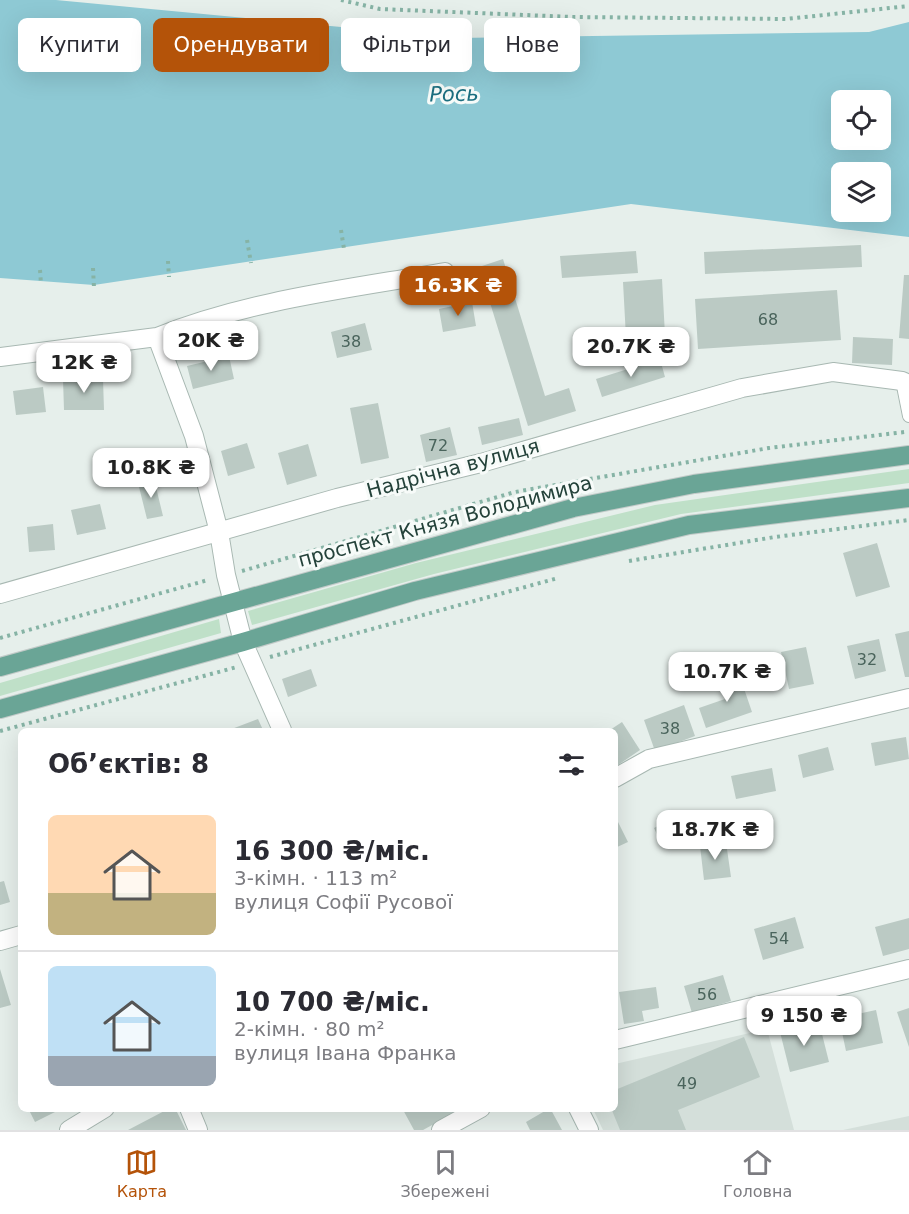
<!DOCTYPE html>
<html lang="uk">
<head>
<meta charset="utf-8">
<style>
	:root { --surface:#fff; --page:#f2f2f3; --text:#2b2b33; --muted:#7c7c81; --line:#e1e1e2; --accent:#b45309 }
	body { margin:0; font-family:"DejaVu Sans",sans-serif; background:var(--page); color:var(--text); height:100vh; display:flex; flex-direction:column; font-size:22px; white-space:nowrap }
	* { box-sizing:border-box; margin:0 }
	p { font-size:20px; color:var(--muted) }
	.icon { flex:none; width:33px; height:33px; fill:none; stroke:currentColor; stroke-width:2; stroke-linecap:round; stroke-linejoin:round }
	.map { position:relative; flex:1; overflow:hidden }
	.drawer { position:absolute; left:18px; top:728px; width:600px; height:384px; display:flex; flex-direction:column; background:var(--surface); border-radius:9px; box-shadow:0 6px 24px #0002 }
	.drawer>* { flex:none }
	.banner { position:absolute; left:18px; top:18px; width:600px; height:54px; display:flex; gap:12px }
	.fabs { position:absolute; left:831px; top:90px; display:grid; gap:12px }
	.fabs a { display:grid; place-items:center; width:60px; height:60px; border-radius:9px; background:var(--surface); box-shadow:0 6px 24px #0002; font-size:30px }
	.price { position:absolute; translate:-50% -51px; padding:0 14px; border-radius:12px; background:#fff; color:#222; font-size:20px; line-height:39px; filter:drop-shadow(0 2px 3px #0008) }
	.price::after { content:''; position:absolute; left:50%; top:36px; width:18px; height:14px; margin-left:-9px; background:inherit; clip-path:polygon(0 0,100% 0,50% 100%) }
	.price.on { background:var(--accent); color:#fff }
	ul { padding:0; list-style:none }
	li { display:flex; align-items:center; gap:18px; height:150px; padding:0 30px }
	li+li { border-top:2px solid var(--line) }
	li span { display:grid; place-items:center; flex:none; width:168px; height:120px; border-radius:9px; color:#555 }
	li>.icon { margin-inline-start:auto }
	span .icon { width:72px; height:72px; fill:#fffc; stroke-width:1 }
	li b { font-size:26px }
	h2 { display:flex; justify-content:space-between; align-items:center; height:72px; padding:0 30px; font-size:26px }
	.chip { padding:0 21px; border-radius:9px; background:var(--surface); box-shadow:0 6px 24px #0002; font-size:21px; line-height:54px }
	.chip.on { background:var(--accent); color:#fff }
	.tabs { display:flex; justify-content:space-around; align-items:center; height:84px; border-top:2px solid var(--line); background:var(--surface); font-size:16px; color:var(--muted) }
	.tabs a { display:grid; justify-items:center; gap:3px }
	.tabs .on { color:var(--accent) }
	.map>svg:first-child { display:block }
	.built { fill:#d4dfda }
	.green { fill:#bfe0c8 }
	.water { fill:#8ec9d4; fill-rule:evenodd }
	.building { fill:#bbcac4 }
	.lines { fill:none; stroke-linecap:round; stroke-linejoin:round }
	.lane-casing { stroke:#a8b8b2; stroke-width:14 }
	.street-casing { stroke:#a8b8b2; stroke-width:20 }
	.primary-casing { stroke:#c2cac8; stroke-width:20 }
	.path { stroke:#86b3a5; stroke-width:4; stroke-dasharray:3 4.5; stroke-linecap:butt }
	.lane { stroke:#fff; stroke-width:12 }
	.street { stroke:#fff; stroke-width:18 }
	.primary { stroke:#6aa596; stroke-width:18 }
	.labels { text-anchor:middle; stroke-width:6; stroke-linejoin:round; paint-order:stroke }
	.number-label { font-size:16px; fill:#4a645c }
	.street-label { font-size:20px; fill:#24423a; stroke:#f7fbf9 }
	.water-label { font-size:21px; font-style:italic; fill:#1c6f80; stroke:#f7fbf9 }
</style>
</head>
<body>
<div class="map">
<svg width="909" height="1130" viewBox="0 0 909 1130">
	<rect width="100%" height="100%" fill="#e6efeb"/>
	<path class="built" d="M767,1029L794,1130H603L593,1109L615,1108V1064Z
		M909,1116V1130H843Z"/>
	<path class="green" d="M909,469V483L681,514L434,574L252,625L248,611L416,563L655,505Z
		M219,619L221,633L0,696V683Z"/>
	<path class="water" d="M0,0H56L457,38L869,32L909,22V237L631,204L94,285L0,278ZM842,100H880V140H842ZM842,172H880V212H842Z"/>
	<path class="building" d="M861,245L862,267L705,274L704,252Z
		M636,251L638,273L562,278L560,256Z
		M503,259L545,396L569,388L576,411L528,426L479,267Z
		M904,275H909V339L899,338Z
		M662,279L666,354L627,356L623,282Z
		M837,290L841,340L698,349L695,299Z
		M472,302L476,326L443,332L439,309Z
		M365,323L372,350L337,358L331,332Z
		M853,337L893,339L892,365L852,363Z
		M229,356L234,379L193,389L187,366Z
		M660,359L665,377L602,397L596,379Z
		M63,379H103L104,410H64Z
		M43,387L46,412L16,415L13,391Z
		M378,403L389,458L361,464L350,408Z
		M519,418L523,435L482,445L478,427Z
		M450,427L457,455L426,462L420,435Z
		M247,443L255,468L228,476L221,451Z
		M308,444L317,476L287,485L278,453Z
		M154,479L163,516L147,519L138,483Z
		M100,504L106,529L77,535L71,510Z
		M53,524L55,550L29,552L27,527Z
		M877,543L890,587L856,597L843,553Z
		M909,631V677H905L895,634Z
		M879,639L886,671L855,679L847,646Z
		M806,647L814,684L789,689L781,652Z
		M311,669L317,686L288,697L282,679Z
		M739,674L752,712L706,728L699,708L725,699L719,681Z
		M684,705L695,736L655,751L644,720Z
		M258,719L263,730H229Z
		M622,722L640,750L615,767V730H610Z
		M906,737L909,759L875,766L871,743Z
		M828,747L834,770L803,778L798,755Z
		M772,768L776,791L736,799L731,776Z
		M682,814L693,836L664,849L654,828Z
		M615,816L628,842L615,848Z
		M726,842L731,877L704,880L700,846Z
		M4,881L10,902L0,905V882Z
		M795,917L804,948L763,960L754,929Z
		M909,918V949L883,956L875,927Z
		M0,969L11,1005L0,1008Z
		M723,975L731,1001L692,1013L684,986Z
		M656,987L659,1008L642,1011L644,1021L624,1024L619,992Z
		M909,1008V1047L897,1012Z
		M876,1010L883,1043L846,1051L839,1018Z
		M819,1022L829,1062L790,1072L780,1032Z
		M744,1037L760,1077L678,1110L686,1130H620L611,1108H615V1090Z
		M28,1108H56L57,1111L35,1122Z
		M170,1108H175L186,1130H128Z
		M402,1108H454L456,1112L423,1130H414Z
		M550,1108L562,1130H530L526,1122Z"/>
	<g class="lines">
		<g class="lane-casing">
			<path id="lane" d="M902,381L909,416"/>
		</g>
		<g class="street-casing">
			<path id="street" d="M157,337C249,300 348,289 445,272
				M0,357L157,337L194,436L219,532L226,575L243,642L282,730
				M0,594L337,498L481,463L742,388L833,372L902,381L909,384
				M615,778L649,759L909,698
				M0,941L21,935
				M615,1040L909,969
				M189,1108L198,1130
				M578,1108L589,1130
				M69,1130L105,1108
				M441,1130L481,1108"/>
		</g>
		<g class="primary-casing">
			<path id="primary" d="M0,667L573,508L694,484L909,455
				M0,709L243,642L415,591L689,525L909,498"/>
		</g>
		<path class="path" d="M341,0L380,9L573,17L786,19L909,6
			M341,230L344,249
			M247,240L251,263
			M168,261L169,277
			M93,268L94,288
			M40,270L41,284
			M629,561L775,537L909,520
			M242,571L515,492L769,448L905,432
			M0,638L208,580
			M270,657L558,578
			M0,731L237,667"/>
		<use href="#lane" class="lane"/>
		<use href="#street" class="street"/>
		<use href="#primary" class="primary"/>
	</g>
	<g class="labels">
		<g class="number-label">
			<text x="768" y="325">68</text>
			<text x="351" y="347">38</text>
			<text x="438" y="451">72</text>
			<text x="867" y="665">32</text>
			<text x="670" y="734">38</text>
			<text x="779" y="944">54</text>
			<text x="707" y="1000">56</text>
			<text x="687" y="1089">49</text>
		</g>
		<g class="street-label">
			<text transform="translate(453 468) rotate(-15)" y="7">Надрічна вулиця</text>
			<text transform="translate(445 521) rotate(-15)" y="7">проспект Князя Володимира</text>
		</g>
		<g class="water-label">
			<text transform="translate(454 94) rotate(-1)" y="7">Рось</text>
		</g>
	</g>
</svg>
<div class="fabs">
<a><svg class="icon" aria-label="locate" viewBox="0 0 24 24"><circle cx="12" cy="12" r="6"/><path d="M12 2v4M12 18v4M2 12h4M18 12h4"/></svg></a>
<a><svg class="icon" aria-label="layers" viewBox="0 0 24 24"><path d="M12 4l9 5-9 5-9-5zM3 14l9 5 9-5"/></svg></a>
</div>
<b class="price on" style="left:458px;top:317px">16.3K ₴</b>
<b class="price" style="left:211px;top:372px">20K ₴</b>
<b class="price" style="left:631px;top:378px">20.7K ₴</b>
<b class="price" style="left:84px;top:394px">12K ₴</b>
<b class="price" style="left:151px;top:499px">10.8K ₴</b>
<b class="price" style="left:727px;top:703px">10.7K ₴</b>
<b class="price" style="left:715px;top:861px">18.7K ₴</b>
<b class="price" style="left:804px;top:1047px">9 150 ₴</b>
<div class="banner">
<a class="chip">Купити</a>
<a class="chip on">Орендувати</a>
<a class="chip">Фільтри</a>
<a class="chip">Нове</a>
</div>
<section class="drawer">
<h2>Об’єктів: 8<svg class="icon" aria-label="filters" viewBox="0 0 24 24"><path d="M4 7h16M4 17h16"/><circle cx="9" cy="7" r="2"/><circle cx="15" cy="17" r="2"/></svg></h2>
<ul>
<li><span style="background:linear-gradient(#ffd9b3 65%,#c2b280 0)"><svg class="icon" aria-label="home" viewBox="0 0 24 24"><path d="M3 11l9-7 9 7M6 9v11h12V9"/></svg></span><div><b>16 300 ₴/міс.</b><p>3-кімн. · 113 m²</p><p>вулиця Софії Русової</p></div></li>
<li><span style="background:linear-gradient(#bfe0f5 75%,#9aa5b1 0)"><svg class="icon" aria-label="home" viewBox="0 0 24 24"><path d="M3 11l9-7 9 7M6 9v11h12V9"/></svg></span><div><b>10 700 ₴/міс.</b><p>2-кімн. · 80 m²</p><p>вулиця Івана Франка</p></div></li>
</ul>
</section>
</div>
<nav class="tabs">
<a class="on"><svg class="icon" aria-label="map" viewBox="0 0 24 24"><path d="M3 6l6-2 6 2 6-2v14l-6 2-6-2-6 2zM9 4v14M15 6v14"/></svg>Карта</a>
<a><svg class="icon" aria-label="saved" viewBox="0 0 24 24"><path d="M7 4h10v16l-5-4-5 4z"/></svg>Збережені</a>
<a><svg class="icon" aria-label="home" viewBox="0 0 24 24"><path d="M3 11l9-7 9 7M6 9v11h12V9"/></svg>Головна</a>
</nav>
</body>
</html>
